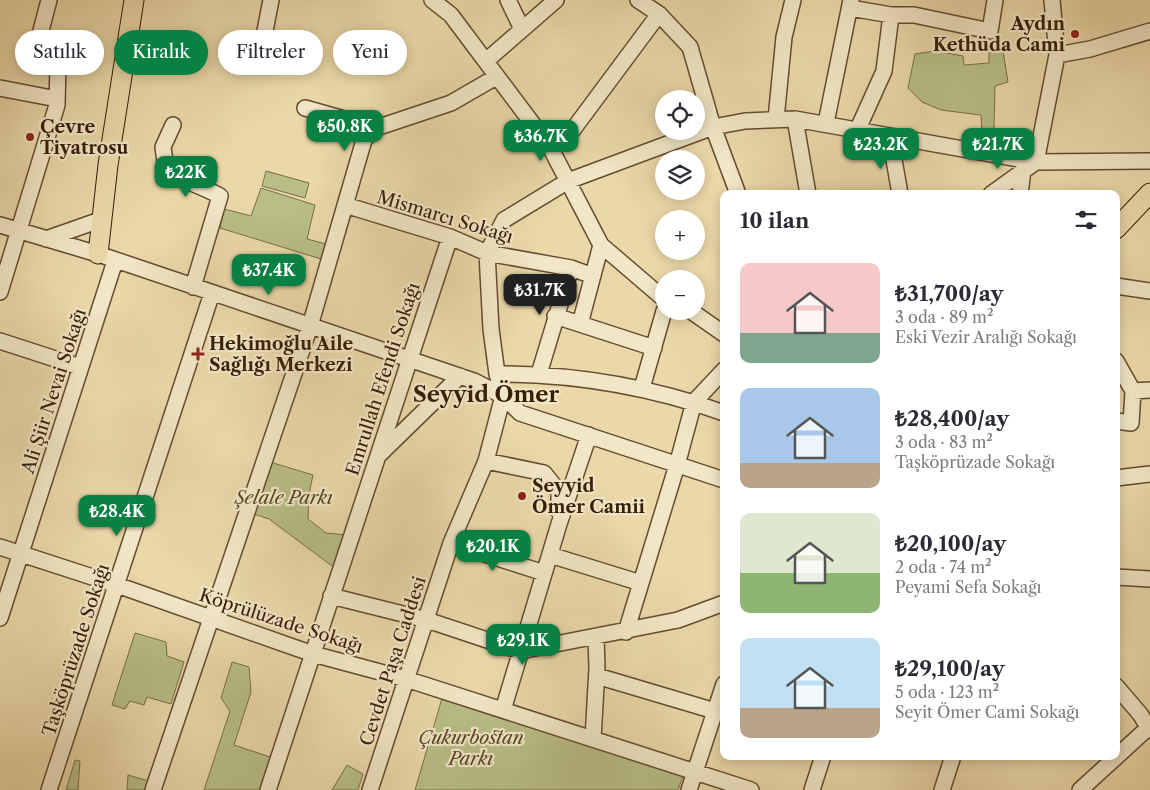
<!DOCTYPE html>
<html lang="tr">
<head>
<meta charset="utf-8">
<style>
	:root { --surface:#fff; --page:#f2f2f3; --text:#2b2b33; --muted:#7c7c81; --accent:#0b8043 }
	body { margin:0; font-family:"Libre Caslon Text",serif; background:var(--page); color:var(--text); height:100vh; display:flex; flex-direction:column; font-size:19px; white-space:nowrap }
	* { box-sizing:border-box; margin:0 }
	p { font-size:16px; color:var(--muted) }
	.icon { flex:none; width:28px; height:28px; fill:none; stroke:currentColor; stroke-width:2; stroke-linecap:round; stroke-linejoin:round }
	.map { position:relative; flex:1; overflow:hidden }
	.sheet { position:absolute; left:720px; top:190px; width:400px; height:570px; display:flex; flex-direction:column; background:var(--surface); border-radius:10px; box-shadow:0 2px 12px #0003 }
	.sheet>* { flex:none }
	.top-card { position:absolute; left:15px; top:30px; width:475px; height:45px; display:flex; gap:10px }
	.controls { position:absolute; left:655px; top:90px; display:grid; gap:10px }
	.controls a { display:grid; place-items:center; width:50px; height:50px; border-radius:50%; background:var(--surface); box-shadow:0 2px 12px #0003; font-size:25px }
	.price { position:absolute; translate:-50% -42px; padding:0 11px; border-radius:10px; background:var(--accent); color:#fff; font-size:16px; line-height:32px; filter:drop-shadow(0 1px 2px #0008) }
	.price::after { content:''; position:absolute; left:50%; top:30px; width:15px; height:11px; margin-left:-8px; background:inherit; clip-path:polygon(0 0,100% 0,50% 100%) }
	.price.selected { background:#222; color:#fff }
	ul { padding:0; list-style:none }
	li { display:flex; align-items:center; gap:15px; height:125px; padding:0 20px }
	li span { display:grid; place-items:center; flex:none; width:140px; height:100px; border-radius:10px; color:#555 }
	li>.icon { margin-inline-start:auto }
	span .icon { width:60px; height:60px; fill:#fffc; stroke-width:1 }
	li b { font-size:21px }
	h2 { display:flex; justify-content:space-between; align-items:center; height:60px; padding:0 20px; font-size:21px }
	.chip { padding:0 18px; border-radius:22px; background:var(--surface); box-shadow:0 2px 12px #0003; font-size:18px; line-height:45px }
	.chip.selected { background:var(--accent); color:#fff }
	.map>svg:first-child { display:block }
	.green { fill:#b8be86; stroke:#786e47 }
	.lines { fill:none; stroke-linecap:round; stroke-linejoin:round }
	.minor-casing { stroke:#644c30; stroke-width:18 }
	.major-casing { stroke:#371e08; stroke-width:21 }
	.minor { stroke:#f1e6c6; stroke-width:15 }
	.major { stroke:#ead8a8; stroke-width:19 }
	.poi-dot { fill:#8f2418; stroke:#f1e6c6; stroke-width:2 }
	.labels { text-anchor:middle; stroke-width:4.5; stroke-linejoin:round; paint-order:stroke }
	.poi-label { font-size:18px; font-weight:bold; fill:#371e08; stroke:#f1e6c6; text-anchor:start }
	.street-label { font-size:18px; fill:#371e08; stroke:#f1e6c6 }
	.park-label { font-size:18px; font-style:italic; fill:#574628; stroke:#f1e6c6 }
	.district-label { font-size:22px; font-weight:bold; fill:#371e08; stroke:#f1e6c6 }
</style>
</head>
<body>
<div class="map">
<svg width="1150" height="790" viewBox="0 0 1150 790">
	<rect width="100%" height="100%" fill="#ead8a8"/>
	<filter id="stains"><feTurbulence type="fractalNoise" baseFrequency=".004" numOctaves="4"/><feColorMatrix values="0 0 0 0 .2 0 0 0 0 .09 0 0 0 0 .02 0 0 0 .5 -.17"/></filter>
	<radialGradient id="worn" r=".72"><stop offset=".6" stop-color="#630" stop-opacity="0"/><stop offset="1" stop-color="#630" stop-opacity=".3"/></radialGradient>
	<path class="green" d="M935,51L963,56L964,65L989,63V52L1003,51L1008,82L995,86L994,129L982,132L981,115L941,110L922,102L908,88L915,54Z
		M266,171L309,183L305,198L262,186Z
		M261,188L315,205L307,239L326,244L321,259L220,228L224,209L251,216Z
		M270,462L313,475L309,494L308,519L326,533L348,535L336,569L269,519L251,513Z
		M135,633L166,642L167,656L184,662L171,704L147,697L144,705L130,701L125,709L112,705Z
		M232,662L249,667L251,692L234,745L273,758L261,790H204L230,711L221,698Z
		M443,695L683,776L678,790H415Z
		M75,760L80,761L78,790H66Z
		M347,765L363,774L358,790H332Z
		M128,775L149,781L146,790H127Z"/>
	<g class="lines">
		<g class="minor-casing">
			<path id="minor" d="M432,0L451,15L550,147L601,245L664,299
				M508,0L522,29
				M638,0L659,14L690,47L713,127L738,194
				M850,8L891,15H914L990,31L995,0
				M264,36L271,0
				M1057,55L1090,49L1150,31
				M487,60L556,0
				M0,88L57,99
				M305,108L376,128
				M776,119L784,37L793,0
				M795,119L808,194
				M826,123L851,0
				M173,125L163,147L166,170C183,181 202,186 220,196L193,287
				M857,131L884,71L891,15
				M890,137L900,194
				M550,147L569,135L659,14
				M991,194L1036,162L1057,55L1052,0
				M1020,194L1023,170
				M345,205L450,237L487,253L571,268L593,276
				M0,225L98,254L474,381L503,396L520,413L724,480
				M46,239L100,220
				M1116,286L1150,291
				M0,292L57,105L58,64L38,42L49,0
				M691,311L724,334
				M555,316L580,324L601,245
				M580,324L654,348
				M0,341L80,367
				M1116,361L1133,391L1131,423L1116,421
				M497,374C574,374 651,387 724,413
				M539,374L571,268
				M642,388L664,311
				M1133,391L1150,390
				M503,396L497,374L491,329L487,253L504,220L568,181L713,127L745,121L795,119L1036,162L1150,161
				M379,455L460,376
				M486,461L544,473L559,492V512
				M1116,478L1150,474
				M451,543L544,573
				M0,547L117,585L313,654L406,679L751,790
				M550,555L641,583
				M1116,577L1150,579
				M331,596L427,620L520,651L678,620L724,603
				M0,618L115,261
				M626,632L677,465L694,402L724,370
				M597,676L708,709
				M1116,686L1140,714L1150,730
				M503,710L559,524L589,435
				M593,739L597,668L596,637
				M49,790L212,293
				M153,790L310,326L364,140L376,128L451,103L496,77
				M268,790L450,237
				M370,790L451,543L486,461L503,396
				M689,790L724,684
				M812,790L823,756
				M942,790L953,756
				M1080,790L1148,728"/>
		</g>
		<g class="major-casing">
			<path id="major" d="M1116,229L1150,193
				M98,254L108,165L134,0"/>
		</g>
		<use href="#minor" class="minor"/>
		<use href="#major" class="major"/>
	</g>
	<g class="poi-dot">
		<circle cx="1075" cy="34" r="5"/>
		<circle cx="30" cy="137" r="5"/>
		<path d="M195.5 346.5h5v5h5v5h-5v5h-5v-5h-5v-5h5z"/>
		<circle cx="522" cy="496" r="5"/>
	</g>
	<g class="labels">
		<g class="poi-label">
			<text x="1065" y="30" text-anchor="end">Aydın<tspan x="1065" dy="21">Kethüda Cami</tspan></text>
			<text x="40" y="133">Çevre<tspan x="40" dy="21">Tiyatrosu</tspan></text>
			<text x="209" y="350">Hekimoğlu Aile<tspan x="209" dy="21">Sağlığı Merkezi</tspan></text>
			<text x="532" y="492">Seyyid<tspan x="532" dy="21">Ömer Camii</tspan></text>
		</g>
		<g class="street-label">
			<text transform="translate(445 217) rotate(17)" y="6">Mismarcı Sokağı</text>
			<text transform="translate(383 379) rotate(-72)" y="6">Emrullah Efendi Sokağı</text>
			<text transform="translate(54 391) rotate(-72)" y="6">Ali Şiir Nevai Sokağı</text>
			<text transform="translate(281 621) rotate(18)" y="6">Köprülüzade Sokağı</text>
			<text transform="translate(76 650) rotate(-72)" y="6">Taşköprüzade Sokağı</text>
			<text transform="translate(393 661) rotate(-72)" y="6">Cevdet Paşa Caddesi</text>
		</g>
		<g class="park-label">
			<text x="284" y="504">Şelale Parkı</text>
			<text x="471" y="744">Çukurbostan<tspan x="471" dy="21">Parkı</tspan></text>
		</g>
		<g class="district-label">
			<text x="486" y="402">Seyyid Ömer</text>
		</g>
	</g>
	<rect width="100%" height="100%" filter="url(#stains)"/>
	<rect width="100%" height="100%" fill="url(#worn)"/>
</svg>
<div class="controls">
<a><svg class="icon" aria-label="locate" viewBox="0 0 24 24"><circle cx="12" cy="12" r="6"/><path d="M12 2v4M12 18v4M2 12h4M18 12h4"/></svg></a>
<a><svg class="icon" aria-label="layers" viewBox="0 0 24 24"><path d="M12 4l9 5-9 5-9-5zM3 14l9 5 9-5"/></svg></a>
<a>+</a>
<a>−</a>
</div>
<b class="price" style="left:345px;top:152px">₺50.8K</b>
<b class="price" style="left:541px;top:162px">₺36.7K</b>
<b class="price" style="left:881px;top:170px">₺23.2K</b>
<b class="price" style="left:998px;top:170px">₺21.7K</b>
<b class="price" style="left:186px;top:198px">₺22K</b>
<b class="price" style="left:269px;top:296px">₺37.4K</b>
<b class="price selected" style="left:540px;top:316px">₺31.7K</b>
<b class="price" style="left:117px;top:537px">₺28.4K</b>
<b class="price" style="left:493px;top:572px">₺20.1K</b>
<b class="price" style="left:523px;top:666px">₺29.1K</b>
<div class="top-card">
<a class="chip">Satılık</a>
<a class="chip selected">Kiralık</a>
<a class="chip">Filtreler</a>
<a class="chip">Yeni</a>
</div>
<section class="sheet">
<h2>10 ilan<svg class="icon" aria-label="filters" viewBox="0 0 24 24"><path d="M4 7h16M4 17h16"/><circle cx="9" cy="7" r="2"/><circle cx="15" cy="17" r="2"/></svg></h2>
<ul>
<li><span style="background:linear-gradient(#f6c9c9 70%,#7fa58c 0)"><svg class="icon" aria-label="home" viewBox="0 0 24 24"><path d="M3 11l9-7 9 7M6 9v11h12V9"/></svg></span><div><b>₺31,700/ay</b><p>3 oda · 89 m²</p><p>Eski Vezir Aralığı Sokağı</p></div></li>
<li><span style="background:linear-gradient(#a9c7e8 75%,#b9a48a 0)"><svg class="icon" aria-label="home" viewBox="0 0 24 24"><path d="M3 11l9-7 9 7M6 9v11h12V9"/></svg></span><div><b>₺28,400/ay</b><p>3 oda · 83 m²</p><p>Taşköprüzade Sokağı</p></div></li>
<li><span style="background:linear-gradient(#dfe7d0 60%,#8fb573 0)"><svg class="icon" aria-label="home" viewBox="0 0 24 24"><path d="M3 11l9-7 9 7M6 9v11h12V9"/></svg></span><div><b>₺20,100/ay</b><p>2 oda · 74 m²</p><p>Peyami Sefa Sokağı</p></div></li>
<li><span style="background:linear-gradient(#bfe0f5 70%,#b9a48a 0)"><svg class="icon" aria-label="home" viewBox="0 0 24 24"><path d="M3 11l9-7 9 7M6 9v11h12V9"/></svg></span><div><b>₺29,100/ay</b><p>5 oda · 123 m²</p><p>Seyit Ömer Cami Sokağı</p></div></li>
</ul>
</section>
</div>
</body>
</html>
